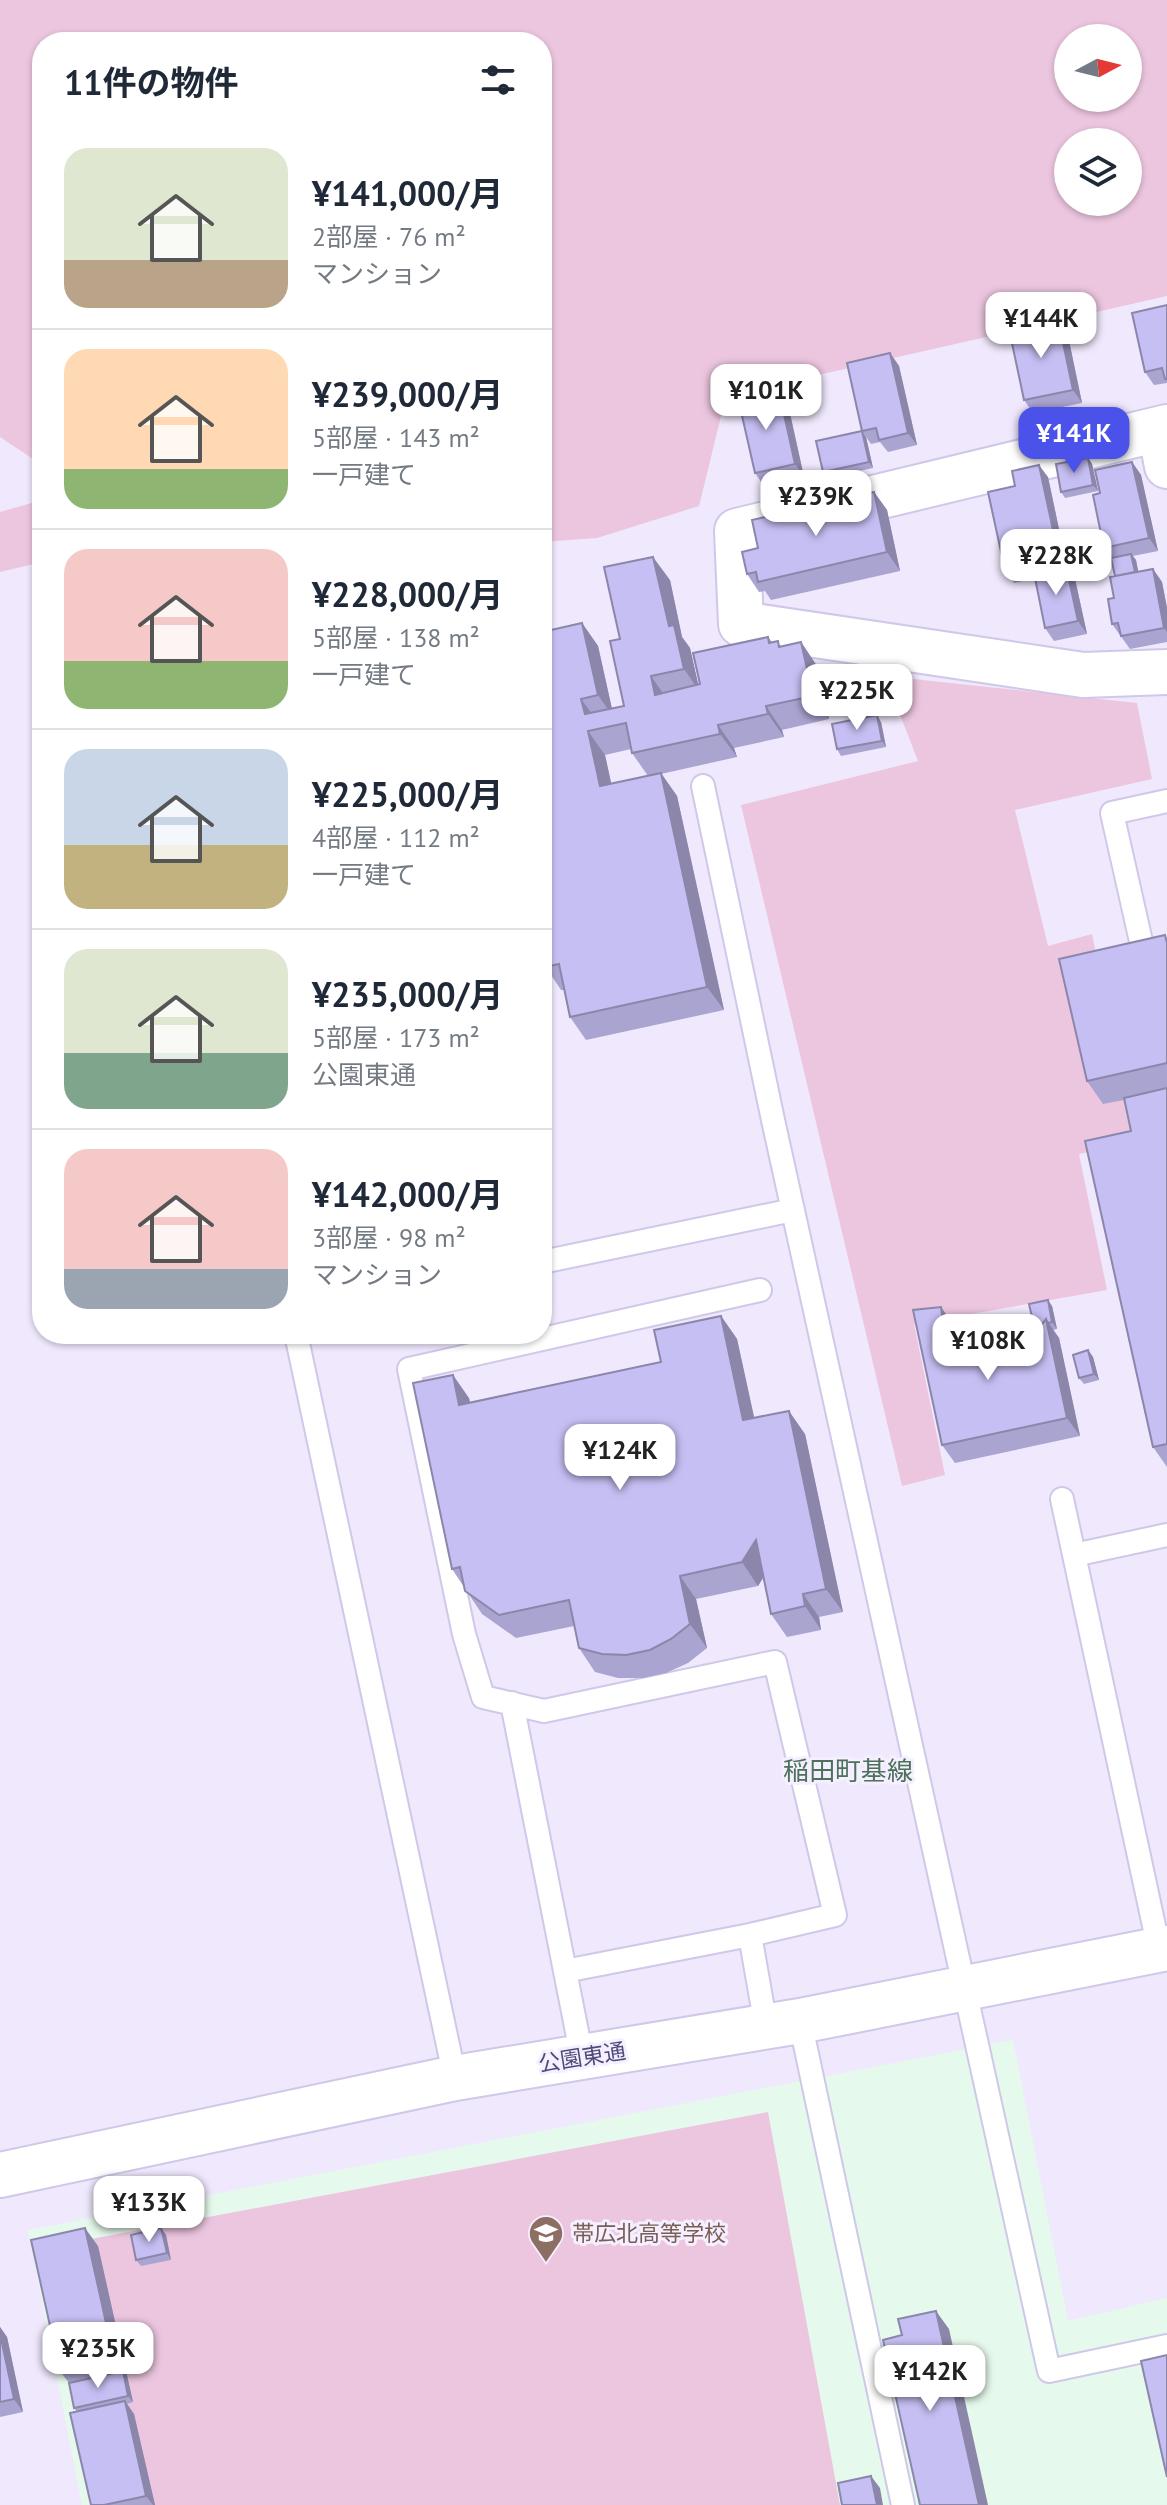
<!DOCTYPE html>
<html lang="ja">
<head>
<meta charset="utf-8">
<style>
	:root { --surface:#fff; --page:#f2f2f3; --text:#1f2937; --muted:#747a83; --line:#e0e1e3; --accent:#4b52e9 }
	body { margin:0; font-family:"PT Sans","Noto Sans JP",sans-serif; background:var(--page); color:var(--text); height:100vh; display:flex; flex-direction:column; font-size:30px; white-space:nowrap }
	* { box-sizing:border-box; margin:0 }
	p { font-size:26px; color:var(--muted) }
	.icon { flex:none; width:44px; height:44px; fill:none; stroke:currentColor; stroke-width:2; stroke-linecap:round; stroke-linejoin:round }
	.map { position:relative; flex:1; overflow:hidden }
	.details { position:absolute; left:32px; top:32px; width:520px; height:1312px; display:flex; flex-direction:column; background:var(--surface); border-radius:32px; box-shadow:0 2px 6px #0004 }
	.details>* { flex:none }
	.needle { width:52px; rotate:83deg }
	.controls { position:absolute; left:1054px; top:24px; display:grid; gap:16px }
	.controls a { display:grid; place-items:center; width:88px; height:88px; border-radius:50%; background:var(--surface); box-shadow:0 2px 6px #0004; font-size:40px }
	.price { position:absolute; translate:-50% -68px; padding:0 18px; border-radius:16px; background:#fff; color:#222; font-size:26px; line-height:52px; filter:drop-shadow(0 2px 4px #0008) }
	.price::after { content:''; position:absolute; left:50%; top:48px; width:24px; height:18px; margin-left:-12px; background:inherit; clip-path:polygon(0 0,100% 0,50% 100%) }
	.price.current { background:var(--accent); color:#fff }
	ul { padding:0; list-style:none }
	li { display:flex; align-items:center; gap:24px; height:200px; padding:0 32px }
	li+li { border-top:2px solid var(--line) }
	li span { display:grid; place-items:center; flex:none; width:224px; height:160px; border-radius:24px; color:#555 }
	li>.icon { margin-inline-start:auto }
	span .icon { width:96px; height:96px; fill:#fffc; stroke-width:1 }
	li b { font-size:34px }
	h2 { display:flex; justify-content:space-between; align-items:center; height:96px; padding:0 32px; font-size:34px }
	.map>svg:first-child { display:block }
	.education { fill:#e5faec }
	.green { fill:#ecc6df; fill-rule:evenodd }
	.lines { fill:none; stroke-linecap:round; stroke-linejoin:round }
	.service-casing { stroke:#cfc8e8; stroke-width:26 }
	.minor-casing { stroke:#cfc8e8; stroke-width:48 }
	.tertiary-casing { stroke:#cfc8e8; stroke-width:48 }
	.service { stroke:#fff; stroke-width:22 }
	.minor { stroke:#fff; stroke-width:44 }
	.tertiary { stroke:#fff; stroke-width:44 }
	.wall { fill:#aaa4d1; fill-rule:evenodd }
	.shaded-wall { fill:#8b86aa }
	.building { fill:#c6bff3; stroke:#8b86aa; stroke-width:2 }
	.labels { text-anchor:middle; stroke-width:6; stroke-linejoin:round; paint-order:stroke }
	.street-label { font-size:22px; fill:#4f4b79; stroke:#f5efff }
	.education-label { font-size:22px; fill:#785e54; stroke:#f5efff; text-anchor:start }
	.quarter-label { font-size:26px; fill:#4d725c; stroke:#f5efff }
</style>
</head>
<body>
<div class="map">
<svg width="1167" height="2505" viewBox="0 0 1167 2505">
	<rect width="100%" height="100%" fill="#f0e8fd"/>
	<path class="education" d="M1013,2040L1068,2321L1167,2298V2505H82L28,2230Z"/>
	<path class="green" d="M0,0H1167V296L726,396L699,506L597,538L542,542V42H42V465L0,437ZM1068,38H1128V98H1068ZM1068,142H1128V202H1068Z
		M42,500V562L0,572V512Z
		M885,676L1137,703L1152,779L1015,810L1048,946L1092,934L1135,1142L1079,1154L1107,1290L914,1324L945,1475L902,1486L741,805L918,761Z
		M768,2112L840,2505H121L59,2245Z"/>
	<g class="lines">
		<g class="service-casing">
			<path id="service" d="M703,786L773,1120L1049,2371L1167,2346
				M1147,968L1112,813L1167,801
				M542,1262L793,1210
				M296,1334L455,2078
				M1062,1499L1159,1949
				M1074,1555L1167,1535
				M512,1703L582,2057
				M750,1935L835,1915L775,1662L544,1711L483,1697L464,1634L409,1369L760,1290
				M565,1971L750,1935L766,2026
				M800,2021L903,2505"/>
		</g>
		<g class="minor-casing">
			<path id="minor" d="M1167,427L737,531L741,624L1083,675L1167,672
				M1160,429L1167,466"/>
		</g>
		<g class="tertiary-casing">
			<path id="tertiary" d="M0,2175L455,2078L800,2021L1167,1948"/>
		</g>
		<use href="#service" class="service"/>
		<use href="#minor" class="minor"/>
		<use href="#tertiary" class="tertiary"/>
	</g>
	<path class="wall" d="M1167,305V383L1154,385L1145,372Z
		M1058,319L1067,331L1082,403L1033,413L1024,400Z
		M890,353L899,366L917,445L888,452L880,442L871,444L862,431Z
		M768,392L772,398L789,409L804,477L764,486L755,473Z
		M866,437L873,468L827,478L823,472Z
		M1088,458L1092,464L1098,491L1065,498L1061,492Z
		M1132,462L1141,475L1158,551L1133,556L1136,560L1138,572L1153,569L1162,582L1167,608V642L1130,649L1112,624L1115,576L1112,558L1104,548Z
		M1048,477L1067,567L1075,579L1087,634L1054,641L1045,628L1035,578L1014,583L1005,570L1015,486Z
		M874,492L887,510L900,571L771,600L765,591L759,592L747,574L758,548Z
		M670,580L682,637L690,648L698,685L768,637L772,642L782,646L801,642L817,666L829,719L782,730L784,737L734,748L737,757L661,774L677,796L724,1010L586,1040L570,1017L564,990H561L551,975L548,976L542,967V632L582,623L598,646L612,709L624,706L620,639ZM631,749L632,753L648,776L611,784L605,755Z
		M881,722L886,747L841,756L837,749Z
		M1167,937V1467L1153,1447L1131,1131L1124,1100L1103,1104L1087,1081Z
		M1052,1306L1057,1329L1053,1330L1059,1338L1080,1436L955,1463L942,1445L954,1325L956,1338L975,1346L990,1350L1007,1349L1023,1343L1037,1331L1034,1326Z
		M721,1316L737,1339L754,1418L805,1434L843,1612L819,1617L821,1630L787,1637L771,1614L763,1577L758,1586L696,1599L707,1648L688,1663L666,1673L643,1678H618L595,1672L579,1648L574,1626L516,1638L482,1614L452,1569L469,1398L470,1402L661,1362Z
		M1088,1350L1093,1357L1099,1380L1084,1384L1079,1378Z
		M161,2228L166,2235L171,2260L141,2266L136,2260Z
		M98,2246L133,2402L127,2404L134,2414L155,2505H91L77,2412L74,2408L69,2383L60,2371Z
		M0,2327L7,2337L23,2412L0,2417Z"/>
	<path class="shaded-wall" d="M1058,319L1067,331L1082,403L1073,390Z
		M890,353L899,366L917,445L908,433Z
		M780,396L789,409L804,477L795,464Z
		M862,431L866,437L873,468L869,462Z
		M1088,458L1092,464L1098,491L1093,485Z
		M1132,462L1141,475L1158,551L1149,538Z
		M1039,465L1048,477L1067,567L1075,579L1087,634L1078,621L1067,570L1059,558Z
		M874,492L887,510L900,571L887,552Z
		M1131,554L1136,560L1140,580L1136,573Z
		M653,557L670,580L682,637L690,648L700,692L684,669L669,626Z
		M1153,569L1162,582L1167,608V632L1164,628Z
		M582,623L598,646L614,718L598,695Z
		M801,642L817,666L829,719L813,696Z
		M651,676L667,699L655,695Z
		M581,699L598,722L585,714Z
		M766,706L782,730L784,737L768,714Z
		M877,715L881,722L886,747L882,741Z
		M718,725L734,748L737,757L720,734Z
		M588,731L605,755L617,809L600,786Z
		M661,773L677,796L724,1010L707,987Z
		M1048,1300L1052,1306L1057,1329L1052,1322Z
		M941,1307L954,1325L959,1358L946,1340Z
		M721,1316L737,1339L760,1444L743,1420Z
		M1046,1319L1059,1338L1080,1436L1067,1418Z
		M1088,1350L1093,1357L1099,1380L1094,1374Z
		M453,1375L469,1398L475,1428L459,1405Z
		M789,1411L805,1434L843,1612L826,1589Z
		M756,1540L772,1564L758,1586L742,1562Z
		M680,1576L696,1599L707,1648L690,1624Z
		M803,1594L819,1617L821,1630L805,1606Z
		M85,2228L98,2246L133,2402L128,2396L123,2371L114,2359Z
		M161,2228L166,2235L171,2260L167,2253Z
		M936,2311L949,2329L988,2505H979Z
		M0,2327L7,2337L23,2412L14,2399L0,2334Z
		M125,2401L134,2414L155,2505H153L146,2496Z
		M871,2476L880,2488L883,2505H877Z"/>
	<path class="building" d="M1167,305V379H1165L1162,368L1145,372L1132,313Z
		M1058,319L1073,390L1024,400L1009,329Z
		M890,353L908,433L879,440L876,428L862,431L847,363Z
		M768,392L769,399L780,396L795,464L755,473L738,398Z
		M862,431L869,462L823,472L816,441Z
		M1088,458L1093,485L1061,492L1056,464Z
		M1132,462L1149,538L1104,548L1093,495L1100,493L1095,470Z
		M1039,465L1059,558L1005,570L988,492L1015,486L1012,471Z
		M874,492L887,552L758,582L756,572L747,574L742,552L758,548L752,520Z
		M1131,554L1135,572L1115,576L1111,558Z
		M653,557L669,626L674,625L684,669L651,676L655,695L700,684L693,653L768,637L769,643L778,641L779,647L801,642L813,696L766,706L768,714L718,725L720,734L632,753L626,723L588,731L600,786L661,773L707,987L570,1017L559,964L545,967L542,952V632L582,623L598,695L581,699L585,714L624,706L610,641L620,639L604,567Z
		M1066,566L1078,621L1045,628L1034,573Z
		M1153,569L1164,628L1121,636L1118,623L1112,624L1108,599L1114,598L1110,577Z
		M877,715L882,741L837,749L832,724Z
		M1165,935L1167,943V1063L1087,1081L1059,959Z
		M1167,1088V1444L1153,1447L1085,1141L1131,1131L1124,1098Z
		M1048,1300L1052,1322L1048,1323L1046,1319L1042,1324L1034,1326L1029,1304Z
		M941,1307L946,1340L960,1338L975,1346L990,1350L1007,1349L1023,1343L1036,1333L1046,1319L1067,1418L942,1445L913,1310Z
		M721,1316L743,1420L789,1411L826,1589L803,1594L805,1606L771,1614L756,1540L742,1562L680,1576L690,1624L671,1639L650,1650L626,1655L602,1654L579,1648L569,1600L499,1615L465,1591L460,1567L452,1569L413,1383L453,1375L459,1405L661,1362L654,1330Z
		M1088,1350L1094,1374L1079,1378L1073,1355Z
		M85,2228L114,2359L60,2371L31,2240Z
		M161,2228L167,2253L136,2260L131,2235Z
		M936,2311L979,2505H920L883,2340L902,2335L898,2319Z
		M0,2334L14,2399L0,2402Z
		M1167,2355V2477L1141,2361Z
		M123,2371L128,2396L74,2408L69,2383Z
		M125,2401L146,2496L104,2505H91L70,2413Z
		M871,2476L877,2505H842L838,2483Z"/>
	<defs>
		<g id="school-pin" transform="scale(1.8)"><path d="M0 17L-7.5 6A9.5 9.5 0 1 1 7.5 6Z" fill="#8d6e63" stroke="#f5efff"/><path d="M0-5L7-2L0 1L-7-2ZM-4 1L0 2.5L4 1V4Q0 6-4 4Z" fill="#fff"/></g>
	</defs>
	<g fill-rule="evenodd">
		<use href="#school-pin" x="546" y="2233"/>
	</g>
	<g class="labels">
		<g class="street-label">
			<text transform="translate(582 2057) rotate(-9)" y="8">公園東通</text>
		</g>
		<g class="education-label">
			<text x="572" y="2241">帯広北高等学校</text>
		</g>
		<g class="quarter-label">
			<text x="848" y="1780">稲田町基線</text>
		</g>
	</g>
</svg>
<div class="controls">
<a><svg class="needle" viewBox="-14 -14 28 28"><path d="M0-13l5 13h-10z" fill="#e53935"/><path d="M0 13l5-13h-10z" fill="#747a83"/></svg></a>
<a><svg class="icon" aria-label="layers" viewBox="0 0 24 24"><path d="M12 4l9 5-9 5-9-5zM3 14l9 5 9-5"/></svg></a>
</div>
<b class="price" style="left:1041px;top:360px">¥144K</b>
<b class="price" style="left:766px;top:432px">¥101K</b>
<b class="price current" style="left:1074px;top:475px">¥141K</b>
<b class="price" style="left:816px;top:538px">¥239K</b>
<b class="price" style="left:1056px;top:597px">¥228K</b>
<b class="price" style="left:857px;top:732px">¥225K</b>
<b class="price" style="left:988px;top:1382px">¥108K</b>
<b class="price" style="left:620px;top:1492px">¥124K</b>
<b class="price" style="left:149px;top:2244px">¥133K</b>
<b class="price" style="left:98px;top:2390px">¥235K</b>
<b class="price" style="left:930px;top:2413px">¥142K</b>
<section class="details">
<h2>11件の物件<svg class="icon" aria-label="filters" viewBox="0 0 24 24"><path d="M4 7h16M4 17h16"/><circle cx="9" cy="7" r="2"/><circle cx="15" cy="17" r="2"/></svg></h2>
<ul>
<li><span style="background:linear-gradient(#dfe7d0 70%,#b9a48a 0)"><svg class="icon" aria-label="home" viewBox="0 0 24 24"><path d="M3 11l9-7 9 7M6 9v11h12V9"/></svg></span><div><b>¥141,000/月</b><p>2部屋 · 76 m²</p><p>マンション</p></div></li>
<li><span style="background:linear-gradient(#ffd9b3 75%,#8fb573 0)"><svg class="icon" aria-label="home" viewBox="0 0 24 24"><path d="M3 11l9-7 9 7M6 9v11h12V9"/></svg></span><div><b>¥239,000/月</b><p>5部屋 · 143 m²</p><p>一戸建て</p></div></li>
<li><span style="background:linear-gradient(#f6c9c9 70%,#8fb573 0)"><svg class="icon" aria-label="home" viewBox="0 0 24 24"><path d="M3 11l9-7 9 7M6 9v11h12V9"/></svg></span><div><b>¥228,000/月</b><p>5部屋 · 138 m²</p><p>一戸建て</p></div></li>
<li><span style="background:linear-gradient(#c9d6e8 60%,#c2b280 0)"><svg class="icon" aria-label="home" viewBox="0 0 24 24"><path d="M3 11l9-7 9 7M6 9v11h12V9"/></svg></span><div><b>¥225,000/月</b><p>4部屋 · 112 m²</p><p>一戸建て</p></div></li>
<li><span style="background:linear-gradient(#dfe7d0 65%,#7fa58c 0)"><svg class="icon" aria-label="home" viewBox="0 0 24 24"><path d="M3 11l9-7 9 7M6 9v11h12V9"/></svg></span><div><b>¥235,000/月</b><p>5部屋 · 173 m²</p><p>公園東通</p></div></li>
<li><span style="background:linear-gradient(#f6c9c9 75%,#9aa5b1 0)"><svg class="icon" aria-label="home" viewBox="0 0 24 24"><path d="M3 11l9-7 9 7M6 9v11h12V9"/></svg></span><div><b>¥142,000/月</b><p>3部屋 · 98 m²</p><p>マンション</p></div></li>
</ul>
</section>
</div>
</body>
</html>
